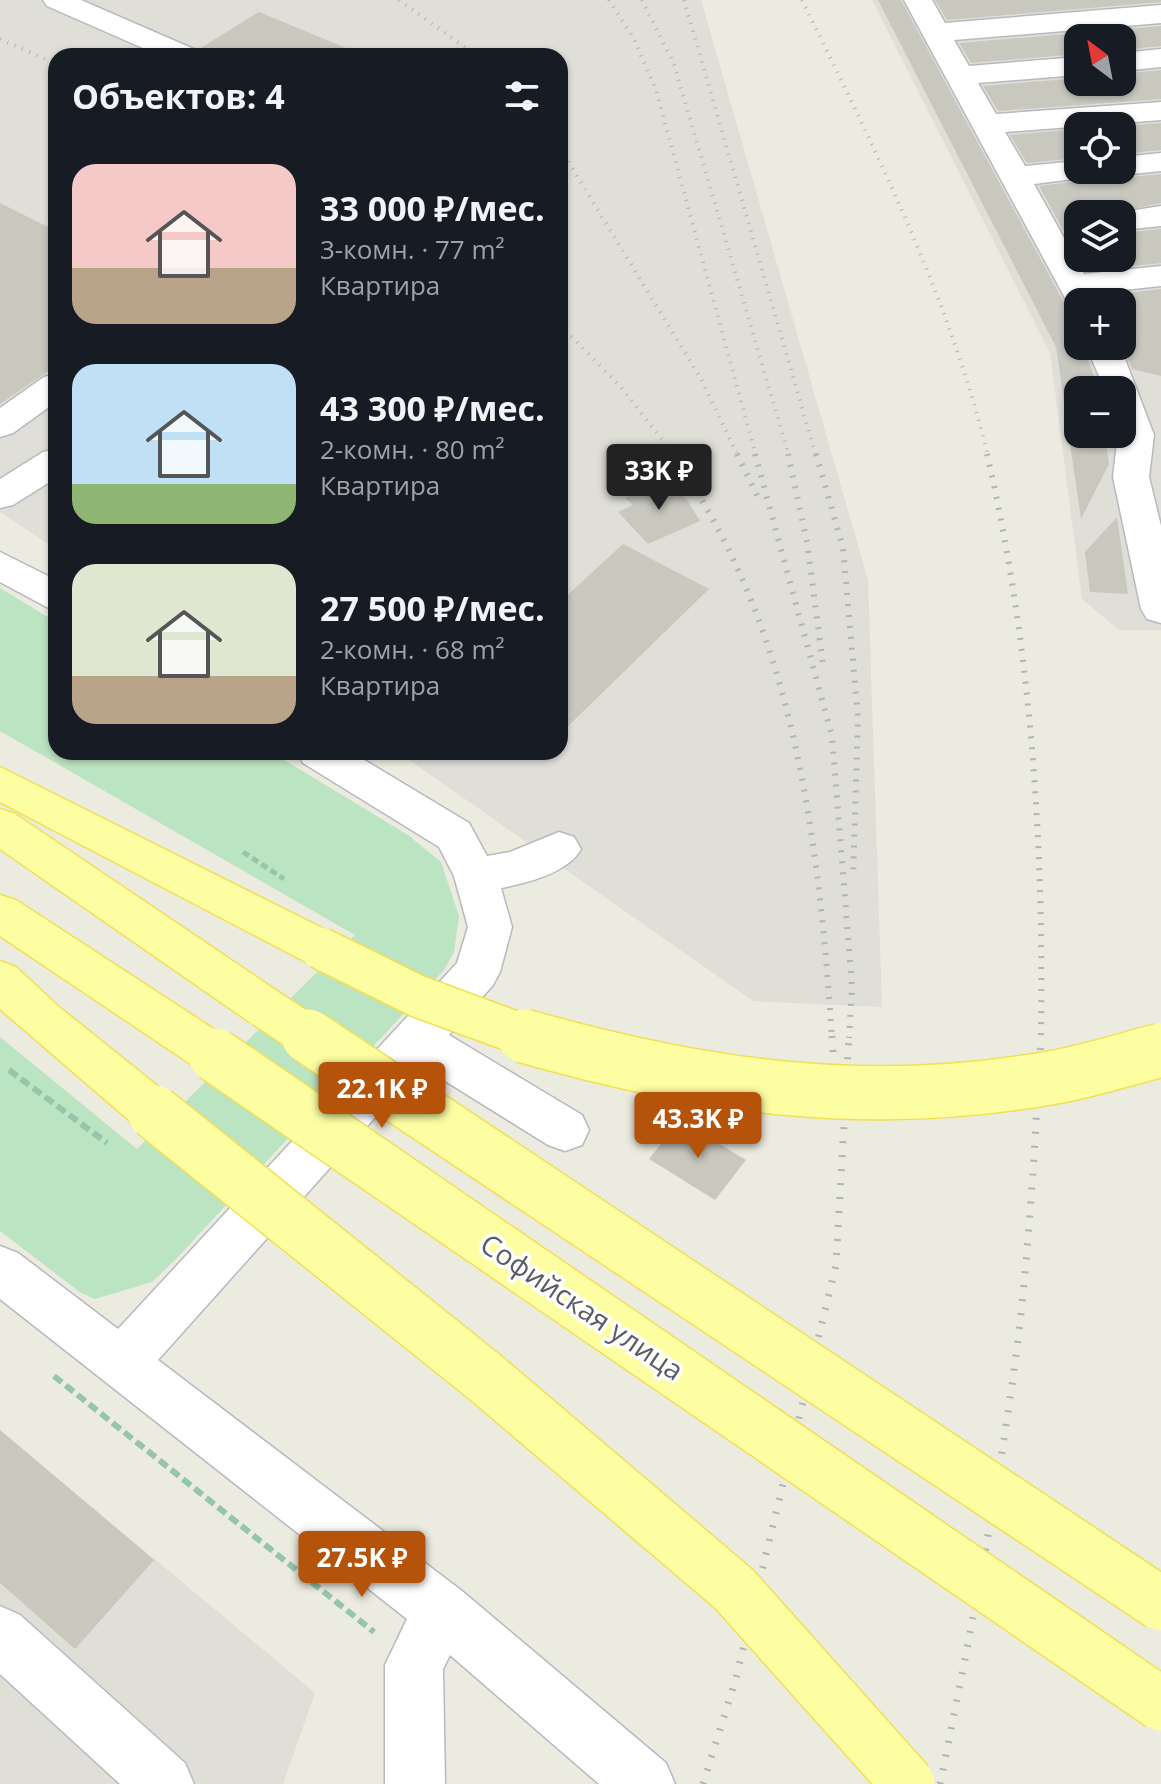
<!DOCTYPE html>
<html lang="ru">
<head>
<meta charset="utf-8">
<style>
	:root { --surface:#171b24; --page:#242831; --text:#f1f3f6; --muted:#9ea1a6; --accent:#b45309 }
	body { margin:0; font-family:"Open Sans",sans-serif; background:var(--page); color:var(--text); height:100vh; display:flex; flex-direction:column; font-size:30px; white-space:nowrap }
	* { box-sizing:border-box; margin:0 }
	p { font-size:26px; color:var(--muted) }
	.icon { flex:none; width:44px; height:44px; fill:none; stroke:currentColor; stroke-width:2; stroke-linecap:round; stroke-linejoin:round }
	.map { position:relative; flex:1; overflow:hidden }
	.sheet { position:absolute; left:48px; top:48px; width:520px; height:712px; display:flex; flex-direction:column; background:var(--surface); border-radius:24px; box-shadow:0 2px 6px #0004 }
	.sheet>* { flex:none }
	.needle { width:52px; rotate:328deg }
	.tools { position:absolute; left:1064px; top:24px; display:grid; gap:16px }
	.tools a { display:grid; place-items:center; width:72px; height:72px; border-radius:16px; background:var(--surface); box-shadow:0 2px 6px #0004; font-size:40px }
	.price { position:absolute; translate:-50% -68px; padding:0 18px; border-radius:8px; background:var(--accent); color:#fff; font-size:26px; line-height:52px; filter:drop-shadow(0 2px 4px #0008) }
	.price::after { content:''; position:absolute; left:50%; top:48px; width:24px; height:18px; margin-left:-12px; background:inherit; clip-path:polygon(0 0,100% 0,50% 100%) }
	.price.current { background:#222; color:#fff }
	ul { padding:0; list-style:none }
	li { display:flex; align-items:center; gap:24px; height:200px; padding:0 24px }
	li span { display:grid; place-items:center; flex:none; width:224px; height:160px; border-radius:24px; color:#555 }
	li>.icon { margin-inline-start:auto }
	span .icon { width:96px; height:96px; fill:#fffc; stroke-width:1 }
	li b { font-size:34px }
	h2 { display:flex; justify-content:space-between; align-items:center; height:96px; padding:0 24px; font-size:34px }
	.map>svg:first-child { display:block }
	.industrial { fill:#dfded7; fill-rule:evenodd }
	.green { fill:#bbe4c2 }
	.building { fill:#c8c8bf }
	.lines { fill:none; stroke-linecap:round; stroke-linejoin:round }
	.minor-casing { stroke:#b7b9bf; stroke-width:3 }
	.major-casing { stroke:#f0e054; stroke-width:3 }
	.path-far1 { stroke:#95c5ab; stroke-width:5; stroke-dasharray:7 4; stroke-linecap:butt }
	.path { stroke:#95c5ab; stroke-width:6; stroke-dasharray:10 5; stroke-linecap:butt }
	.minor { fill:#fff; fill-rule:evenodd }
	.major { fill:#fdfea2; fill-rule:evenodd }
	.rail-far2 { stroke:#b3b4b4; stroke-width:4; stroke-dasharray:1 7; stroke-linecap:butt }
	.rail-far1 { stroke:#b3b4b4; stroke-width:6; stroke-dasharray:2 9; stroke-linecap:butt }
	.rail { stroke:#b3b4b4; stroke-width:7; stroke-dasharray:2 12; stroke-linecap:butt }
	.major-bridge-far1-casing { stroke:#f0e054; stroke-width:44; stroke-linecap:butt }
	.major-bridge-casing { stroke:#f0e054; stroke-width:56; stroke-linecap:butt }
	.major-bridge-far1 { stroke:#fdfea2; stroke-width:41 }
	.major-bridge { stroke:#fdfea2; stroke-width:53 }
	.labels { text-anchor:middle; stroke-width:7; stroke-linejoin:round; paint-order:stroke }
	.street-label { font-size:28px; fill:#585b61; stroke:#fff }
</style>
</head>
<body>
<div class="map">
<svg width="1161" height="1784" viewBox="0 0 1161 1784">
	<rect width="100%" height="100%" fill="#ecebdf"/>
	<path class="industrial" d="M0,0H701L868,580L882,1007L753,1001L398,752H560V56H56V549L0,512Z
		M872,0H1161V630H1119L1082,599L1050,353ZM1078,38H1122V82H1078ZM1078,126H1122V170H1078ZM1078,214H1122V258H1078ZM1078,302H1122V346H1078ZM1078,390H1122V434H1078Z
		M0,1430L315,1693L283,1784H0Z"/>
	<path class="green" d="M0,588L56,622V752H271L408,835L441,862L459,916L454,952L444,970L176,1259L152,1282L95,1299L81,1293L0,1231V1037L137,1149L355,935L0,731Z"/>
	<path class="building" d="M878,0H901L1068,310L1078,314V346H1083L1099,390H1078V434H1105L1109,464L1081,519L1056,347Z
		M935,0H1161V2L947,20Z
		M259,12L363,55V56H204L199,49Z
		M1161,26V46L1122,50V38H1078V54L971,63L959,43Z
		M1161,70V99L998,111L983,86L1078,78V82H1122V74Z
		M1161,123V150L1122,154V126Z
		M1078,129V158L1027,163L1010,135Z
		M1097,170L1122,178L1161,174V203L1107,214H1078V257L1039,186L1089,180Z
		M0,203L56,231V366L0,404Z
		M1161,229V263L1086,271L1079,258H1122V233Z
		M1161,289V376L1132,369L1122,344V302H1103L1100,296Z
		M668,480L687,500L700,521L648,544L618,512L633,505L625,498Z
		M1117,517L1128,594L1090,592L1085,552Z
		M623,544L709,589L560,734V602Z
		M680,1120L746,1160L715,1200L649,1159Z
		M0,1430L154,1560L75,1649L0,1583Z"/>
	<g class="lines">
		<g class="minor-casing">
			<path id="minor" d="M43,0H81L196,50L201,56H161L47,6Z
				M904,0H932L945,23L1161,5V23L954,40L969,66L1078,57V75L978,83L996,114L1161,102V120L1005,132L1025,166L1078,161V170H1094L1089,177L1034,184L1084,274L1161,266V286L1095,293L1100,302H1078V311L1071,309Z
				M1161,49V67L1122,71V53Z
				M1161,153V171L1122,175L1109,170H1122V157Z
				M1161,206V226L1122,230V214H1110Z
				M1086,346H1120L1154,435L1149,477L1161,526V623L1147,619L1141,609L1113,477L1118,434H1122V390H1105Z
				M56,374V402L13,433L0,437V408L44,377Z
				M56,449V478L13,505L0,508V479L43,452Z
				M0,552L56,580V612L0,582Z
				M297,752H351L469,823L487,856L510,852L559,832L574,837L581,849C568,873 527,883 501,888L512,927L500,972L493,985L449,1035L582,1115L589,1130L582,1145L565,1151L548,1145L421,1066L158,1360L462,1591L666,1763L675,1784H599L450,1655L443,1669L445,1784H385V1665L407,1619L0,1299V1246L18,1253L118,1329L457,963L468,927L454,876L439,847L303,763Z
				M0,1606L20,1615L185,1763L194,1784H120L0,1674Z"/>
		</g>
		<g class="major-casing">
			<path id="major" d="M0,767L336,935L342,948L336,961L320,966L304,961L0,802Z
				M0,809L15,814L280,993L287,1007L280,1021L264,1026L248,1021L0,849Z
				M0,895L16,900L232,1041L238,1055L232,1069L215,1075L198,1069L0,936Z
				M0,961L16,967L59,1007L171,1097L178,1112L171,1127L154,1133L137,1127L0,1009Z"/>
		</g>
		<path class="path-far1" d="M243,852L284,879"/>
		<path class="path" d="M9,1070L107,1143
			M54,1376L374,1632"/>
		<use href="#minor" class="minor"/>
		<use href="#major" class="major"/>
		<path class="rail-far2" d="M399,0L477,56
			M609,0L634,39L656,90L756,456
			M642,0L674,64L789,456
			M684,0L816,456
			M802,0C874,147 949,296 988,456
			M0,39L56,64
			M560,148L701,379L738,456
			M560,325L620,386L675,456"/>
		<path class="rail-far1" d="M673,454C687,471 697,492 708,511C799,669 820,859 832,1038
			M737,454L759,500
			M755,454L832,736L852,986L849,1038
			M788,454L807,542L823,665
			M816,454L843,548L858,717L853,878
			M987,454C1031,644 1044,843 1041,1038"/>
		<path class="rail" d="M832,1036L836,1097
			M703,1784L736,1678L836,1265L849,1036
			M940,1784C970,1637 999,1489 1018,1340C1030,1239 1035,1138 1041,1036"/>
		<g class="major-bridge-far1-casing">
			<path id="major-bridge-far1" d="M320,948L417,996L531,1038
				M264,1007L311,1038"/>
		</g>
		<g class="major-bridge-casing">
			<path id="major-bridge" d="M308,1036L1161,1604
				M524,1036C703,1087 869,1111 1055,1077C1090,1071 1126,1059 1161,1050
				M215,1055L1161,1704
				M154,1112L486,1378L734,1589L908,1784"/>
		</g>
		<use href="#major-bridge-far1" class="major-bridge-far1"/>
		<use href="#major-bridge" class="major-bridge"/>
	</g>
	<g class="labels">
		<g class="street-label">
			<text transform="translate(582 1307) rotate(34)" y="10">Софийская улица</text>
		</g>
	</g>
</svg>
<div class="tools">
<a><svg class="needle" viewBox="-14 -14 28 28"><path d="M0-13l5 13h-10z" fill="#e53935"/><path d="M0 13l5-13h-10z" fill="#9ea1a6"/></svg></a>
<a><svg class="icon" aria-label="locate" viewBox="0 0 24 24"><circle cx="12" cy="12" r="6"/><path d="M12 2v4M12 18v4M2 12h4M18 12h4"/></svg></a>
<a><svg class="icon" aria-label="layers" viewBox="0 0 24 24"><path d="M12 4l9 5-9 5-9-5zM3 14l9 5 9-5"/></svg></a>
<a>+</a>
<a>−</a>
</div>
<b class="price current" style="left:659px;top:512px">33K ₽</b>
<b class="price" style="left:382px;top:1130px">22.1K ₽</b>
<b class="price" style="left:698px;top:1160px">43.3K ₽</b>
<b class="price" style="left:362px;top:1599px">27.5K ₽</b>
<section class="sheet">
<h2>Объектов: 4<svg class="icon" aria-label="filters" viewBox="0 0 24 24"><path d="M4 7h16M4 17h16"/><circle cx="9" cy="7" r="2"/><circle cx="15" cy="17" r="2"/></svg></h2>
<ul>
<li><span style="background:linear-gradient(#f6c9c9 65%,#b9a48a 0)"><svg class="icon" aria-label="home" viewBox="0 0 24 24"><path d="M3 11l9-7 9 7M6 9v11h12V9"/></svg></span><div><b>33 000 ₽/мес.</b><p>3-комн. · 77 m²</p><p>Квартира</p></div></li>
<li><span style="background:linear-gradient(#bfe0f5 75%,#8fb573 0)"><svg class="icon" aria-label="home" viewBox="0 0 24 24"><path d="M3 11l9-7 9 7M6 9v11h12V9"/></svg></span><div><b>43 300 ₽/мес.</b><p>2-комн. · 80 m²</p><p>Квартира</p></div></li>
<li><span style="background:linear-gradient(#dfe7d0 70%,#b9a48a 0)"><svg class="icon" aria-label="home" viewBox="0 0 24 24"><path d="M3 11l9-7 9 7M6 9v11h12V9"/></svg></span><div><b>27 500 ₽/мес.</b><p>2-комн. · 68 m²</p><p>Квартира</p></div></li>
</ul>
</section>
</div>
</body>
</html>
